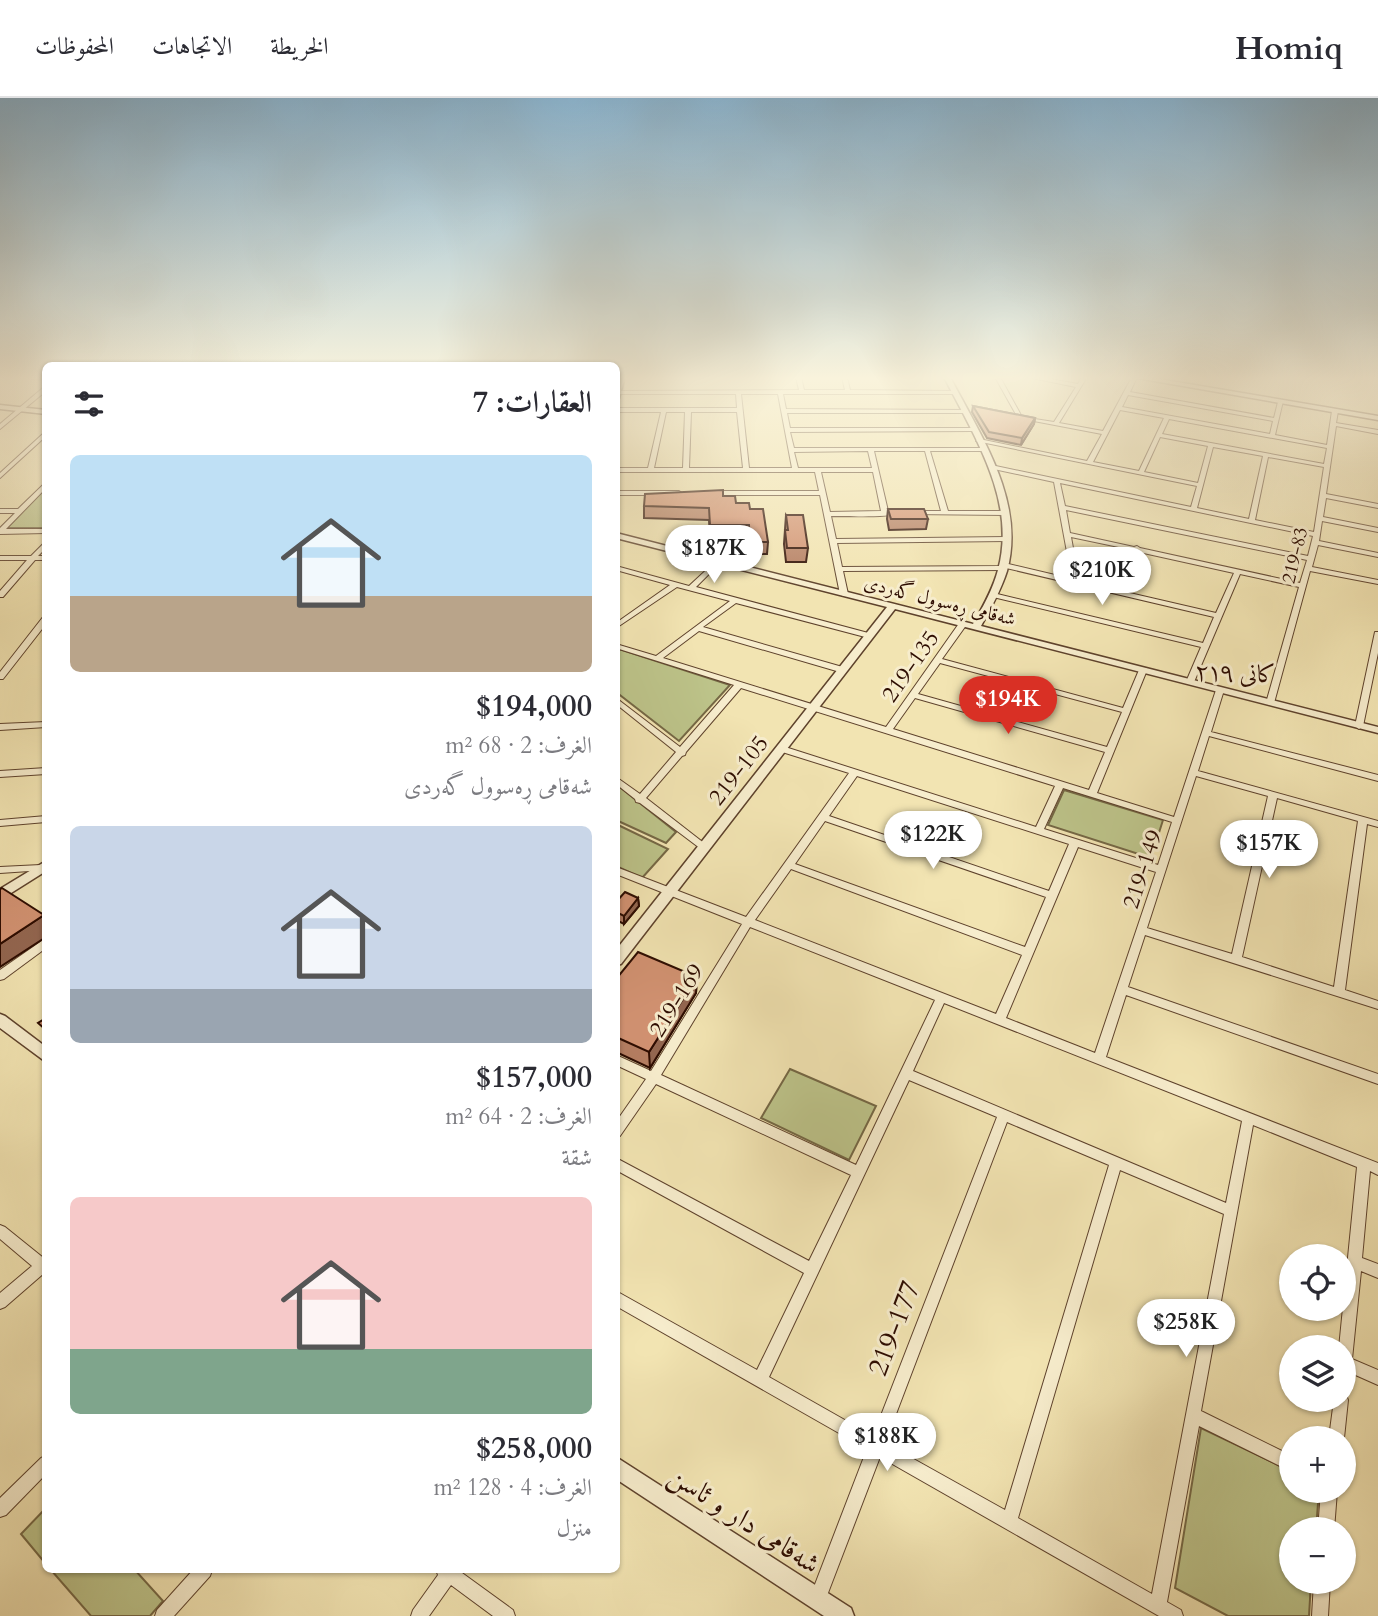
<!DOCTYPE html>
<html lang="ar">
<head>
<meta charset="utf-8">
<style>
	:root { --surface:#fff; --page:#f2f2f3; --text:#2b2b33; --muted:#7c7c81; --line:#e1e1e2; --accent:#d93025 }
	body { margin:0; font-family:Cardo,Amiri,serif; background:var(--page); color:var(--text); direction:rtl; height:100vh; display:flex; flex-direction:column; font-size:26px; white-space:nowrap }
	* { box-sizing:border-box; margin:0 }
	p { font-size:23px; color:var(--muted) }
	.icon { flex:none; width:38px; height:38px; fill:none; stroke:currentColor; stroke-width:2; stroke-linecap:round; stroke-linejoin:round }
	.map { position:relative; flex:1; overflow:hidden; direction:ltr }
	.side { position:absolute; left:42px; top:264px; width:578px; height:1211px; display:flex; flex-direction:column; background:var(--surface); border-radius:10px; box-shadow:0 2px 5px #0004; direction:rtl }
	.side>* { flex:none }
	.controls { position:absolute; left:1279px; top:1146px; display:grid; gap:14px }
	.controls a { display:grid; place-items:center; width:77px; height:77px; border-radius:50%; background:var(--surface); box-shadow:0 2px 5px #0004; font-size:35px }
	.price { position:absolute; translate:-50% -60px; padding:0 16px; border-radius:24px; background:#fff; color:#222; font-size:23px; line-height:46px; filter:drop-shadow(0 2px 4px #0008) }
	.price::after { content:''; position:absolute; left:50%; top:42px; width:21px; height:16px; margin-left:-10px; background:inherit; clip-path:polygon(0 0,100% 0,50% 100%) }
	.price.selected { background:var(--accent); color:#fff }
	ul { padding:0; list-style:none }
	li { display:grid; align-content:center; gap:14px; height:371px; padding:0 28px }
	li span { display:grid; place-items:center; height:217px; border-radius:10px; color:#555 }
	li>.icon { margin-inline-start:auto }
	span .icon { width:126px; height:126px; fill:#fffc; stroke-width:1 }
	li b { font-size:30px }
	h2 { display:flex; justify-content:space-between; align-items:center; height:84px; padding:0 28px; font-size:30px }
	header { display:flex; align-items:center; gap:42px; box-sizing:border-box; height:98px; padding:0 35px; background:var(--surface); border-bottom:2px solid var(--line) }
	header strong { font-size:33px }
	nav { display:flex; gap:38px; margin-inline-start:auto; font-size:24px }
	.map>svg:first-child { display:block }
	.green { fill:#bdc48a; stroke:#756845; stroke-width:2 }
	.lines { fill:none; stroke-linecap:round; stroke-linejoin:round }
	.minor-casing { stroke:#5e422c; stroke-width:2 }
	.tertiary-casing { stroke:#5e422c; stroke-width:3 }
	.minor { fill:#f7edcd; fill-rule:evenodd }
	.tertiary { fill:#f7edcd; fill-rule:evenodd }
	.wall { fill:#b57e62; stroke:#2d0c00; stroke-width:2 }
	.shaded-wall { fill:#936650; stroke:#2d0c00; stroke-width:2 }
	.building { fill:#d29272; stroke:#2d0c00; stroke-width:2 }
	.labels { text-anchor:middle; stroke-width:6; stroke-linejoin:round; paint-order:stroke }
	.far-street-label { font-size:19px; fill:#2d0c00; stroke:#f7edcd }
	.street-label { font-size:23px; fill:#2d0c00; stroke:#f7edcd }
	.neighbourhood-label { font-size:24px; fill:#2d0c00; stroke:#f7edcd }
	.near-street-label { font-size:28px; fill:#2d0c00; stroke:#f7edcd }
</style>
</head>
<body>
<header>
<strong>Homiq</strong>
<nav><a>الخريطة</a><a>الاتجاهات</a><a>المحفوظات</a></nav>
</header>
<div class="map">
<svg width="1378" height="1518" viewBox="0 0 1378 1518">
	<rect width="100%" height="100%" fill="#f2e4b2"/>
	<filter id="stains"><feTurbulence type="fractalNoise" baseFrequency=".00286" numOctaves="4"/><feColorMatrix values="0 0 0 0 .2 0 0 0 0 .09 0 0 0 0 .02 0 0 0 .5 -.17"/></filter>
	<radialGradient id="worn" r=".72"><stop offset=".6" stop-color="#630" stop-opacity="0"/><stop offset="1" stop-color="#630" stop-opacity=".3"/></radialGradient>
	<path class="green" d="M40,395H45V430H6Z
		M616,550L730,587L679,643L616,594Z
		M616,686L676,734L666,745L616,722Z
		M1064,692L1163,722L1151,760L1048,727Z
		M616,726L668,751L642,780L616,768Z
		M790,971L876,1008L849,1062L761,1020Z
		M1201,1330L1291,1373L1292,1393H1319L1316,1431L1292,1432V1484H1311L1309,1518H1228L1175,1490Z
		M45,1411V1465L21,1436Z
		M51,1472H135L163,1503L150,1518H91Z"/>
	<g class="lines">
		<g class="minor-casing">
			<path id="minor" d="M25,279H46V282L27,280Z
				M796,279H801L804,292H845L842,279H847L850,292L956,293L957,294L954,296H783L786,311L966,312L967,313L964,315H787L790,330H975V332L973,333L790,334L794,350H985L986,351L983,353H930L948,413H1004L1007,415L1004,417L911,416L910,415L913,413H941L925,353H874L888,413H898L901,415C887,420 849,418 831,418L836,441L1006,439L1009,441L1006,443L837,445L842,469L1001,468L1002,466L1004,465L1072,481L1054,384L989,370V368L991,367L1191,409L1197,388L976,343L979,341L1087,363L1102,336L1018,320L995,279H1000L1022,319L1054,324L1076,289L1027,279H1039L1078,286L1082,279H1087L1059,325L1103,333L1132,279H1137L1130,294L1274,320L1278,304L1283,303L1275,337L1327,347L1332,313L1335,311L1338,313L1336,325L1378,332V336L1336,328L1326,396L1378,406V410L1326,400L1323,419L1378,430V434L1322,423L1319,443L1378,455V459L1318,447L1312,469L1378,482V486L1310,473L1274,605L1270,607L1266,605L1299,489L1240,476L1194,584L1190,586L1186,584L1201,549L993,499L989,497L993,495L1203,545L1214,519L1006,470L1003,472L843,473L848,496L844,498L840,496L820,397H712L709,395L712,393H819L815,374H616V370H648L661,314H616V310H737L736,296H618L616,295V293L799,292ZM741,296H778L792,370H749ZM1128,297L1273,323L1270,336L1122,309ZM1120,312L1164,320L1139,373L1093,364ZM666,314H685L683,370H654ZM691,314H737L743,370H689ZM1169,321L1327,350L1324,366L1162,336ZM1160,339L1208,348L1198,385L1144,374ZM1213,349L1263,358L1249,421L1197,410ZM868,353L872,370H798L794,354ZM1268,359L1324,369L1314,434L1255,422ZM821,374H873L881,413L830,414ZM1060,385L1313,438L1308,458L1065,408ZM1066,412L1307,462L1300,485L1140,450L1137,448L1134,449L1070,435ZM1071,439L1133,452L1114,491L1079,483ZM1139,454L1234,475L1216,515L1121,493Z
				M44,289H46V293L0,331V326Z
				M46,333V338L0,380V375Z
				M46,384V390L6,431H46V435L0,436V430L15,415H0V411H18Z
				M616,393H679L682,395L679,397H616Z
				M46,443V450L38,458H46V462H35L3,499H0V493L27,462H0V458H31Z
				M717,462L722,463L696,489L872,536L873,538L869,540L736,505L703,529L846,570L847,572L843,574H840L699,533L663,560L886,629L960,524H963L967,526L942,561L1123,610L1139,572L1143,570H1146L1147,572L1097,695L1174,719L1216,592L1220,590L1224,592L1211,634L1378,677V683L1209,638L1198,673L1378,723V729L1367,726L1345,892L1378,903V911L1145,837L1128,889L1378,976V986L1126,897L1106,959L1378,1065V1077L1370,1073L1362,1160L1378,1166V1180L1361,1173L1352,1261L1378,1272V1287L1351,1275L1349,1279L1344,1281V1250H1339L1357,1069L1253,1027L1201,1313L1292,1358V1374L1199,1328L1167,1504L1181,1512L1183,1518H1159L880,1359L823,1508L817,1510L811,1508L809,1502L867,1351L616,1208V1193L757,1272L804,1175L616,1072V1060L809,1163L851,1077L656,986L620,1038L616,1039V1024L646,981L616,967V957L651,973L742,826L616,776V769L746,819L849,675L779,653L778,651L779,649L782,648L1036,729L1055,688L741,590L686,654L685,657L682,658L646,700L709,749L704,752L701,751L640,705L636,704L635,701L616,686V679L640,696L676,654L616,606V600L680,649L734,587L616,550V546L656,558L730,503L677,489L616,530V525L670,487L616,472V468L689,488ZM940,565L1122,614L1107,649L918,596ZM915,600L1105,654L1089,692L893,631ZM857,678L1069,746L1049,793L829,718ZM1196,678L1268,698L1232,856L1147,830ZM1063,690L1172,724L1158,767L1044,731ZM1277,700L1358,723L1334,889L1242,859ZM825,723L1046,799L1025,849L795,766ZM1078,749L1156,774L1095,955L1006,920ZM791,771L1022,857L996,916L755,822ZM750,829L935,902L856,1067L661,977ZM944,905L1242,1023L1226,1105L913,973ZM909,982L997,1019L873,1338L769,1279ZM1007,1024L1109,1067L1005,1412L885,1345ZM1120,1072L1224,1116L1152,1496L1018,1420Z
				M43,519H46V526L3,581H0V574Z
				M1375,534H1378V555L1363,628L1359,631L1355,628Z
				M46,624V629L0,632V626Z
				M46,670V676L0,679V673Z
				M46,718V724L0,728V722Z
				M41,767L44,768V772L0,775V769Z
				M46,840V850L4,881L0,882V872Z
				M0,1127L5,1129L46,1162V1177L43,1176L5,1209L0,1211V1195L32,1168L0,1141Z
				M1344,1296L1346,1297L1348,1302L1344,1340H1329L1334,1302H1344Z
				M46,1357V1376L6,1417L0,1419V1400L41,1360Z
				M1321,1393H1337L1334,1432H1318Z
				M193,1472H212L210,1478L174,1518H155L157,1512Z
				M436,1472H458L513,1512L515,1518H493L451,1487L429,1518H411L413,1512L438,1477Z
				M1314,1484H1330L1328,1518H1312Z"/>
		</g>
		<g class="tertiary-casing">
			<path id="tertiary" d="M619,279H625L619,300L616,302V289Z
				M944,279H950C981,338 1026,404 1007,473C1001,492 991,510 981,528L1378,629V635L895,511L621,866L616,867V852L887,509L616,440V435L973,526C983,509 993,491 998,472C1017,403 974,338 944,279Z
				M1131,279H1147L1378,318V322Z
				M0,307L46,312V316L0,311Z
				M46,763V773L0,802V791Z
				M0,916L5,918L46,949V964L0,930Z
				M616,1359L851,1510L854,1518H824L616,1381Z"/>
		</g>
		<use href="#minor" class="minor"/>
		<use href="#tertiary" class="tertiary"/>
	</g>
	<path class="wall" d="M973,308L1035,320L1034,326L1021,347L987,340L972,314Z
		M723,398L736,405L750,411L768,444L767,456H749L748,439H710L709,422L644,420V408Z
		M888,411L928,421L926,431L889,432L887,421Z
		M786,417L808,450L806,464H786L784,446Z
		M638,800L639,808L624,826L616,822V804Z
		M697,879L696,895L650,970L616,954V881Z"/>
	<path class="shaded-wall" d="M1035,320L1034,326L1021,347L1022,340Z
		M638,800L639,808L624,826V818Z
		M44,817L46,820V839L0,869V846Z
		M697,879L696,895L650,970L649,954Z"/>
	<path class="building" d="M973,308L1035,320L1022,340L989,334Z
		M723,392V398H735L736,405H749L750,411H763L768,444H750L749,427H710L709,410L644,408L645,396Z
		M888,411H924L928,421H891Z
		M786,417H803L808,450H787L785,432H788Z
		M2,790L44,817L0,846V791Z
		M625,794L638,800L624,818L616,814V804Z
		M638,854L697,879L649,954L616,939V881Z
		M46,920V932L38,925Z"/>
	<linearGradient id="sky" x2="0" y2="1"><stop stop-color="#8bb7d4"/><stop offset="0.57" stop-color="#f9f3dc"/><stop offset="1" stop-color="#f9f3dc" stop-opacity="0"/></linearGradient>
	<rect width="1378" height="492" fill="url(#sky)"/>
	<g class="labels">
		<g class="far-street-label">
			<text transform="translate(1294 457) rotate(-76)" y="7">219-83</text>
			<text transform="translate(940 502) rotate(14)" y="7">شەقامی ڕەسوول گەردی</text>
		</g>
		<g class="street-label">
			<text transform="translate(910 568) rotate(-55)" y="8">219-135</text>
			<text transform="translate(738 672) rotate(-52)" y="8">219-105</text>
			<text transform="translate(1142 771) rotate(-72)" y="8">219-149</text>
			<text transform="translate(676 902) rotate(-58)" y="8">219-169</text>
		</g>
		<g class="neighbourhood-label">
			<text x="1236" y="584">کانی ٢١٩</text>
		</g>
		<g class="near-street-label">
			<text transform="translate(893 1230) rotate(-69)" y="10">219-177</text>
			<text transform="translate(745 1421) rotate(33)" y="10">شەقامی دار و ئاسن</text>
		</g>
	</g>
	<rect width="100%" height="100%" filter="url(#stains)"/>
	<rect width="100%" height="100%" fill="url(#worn)"/>
</svg>
<div class="controls">
<a><svg class="icon" aria-label="locate" viewBox="0 0 24 24"><circle cx="12" cy="12" r="6"/><path d="M12 2v4M12 18v4M2 12h4M18 12h4"/></svg></a>
<a><svg class="icon" aria-label="layers" viewBox="0 0 24 24"><path d="M12 4l9 5-9 5-9-5zM3 14l9 5 9-5"/></svg></a>
<a>+</a>
<a>−</a>
</div>
<b class="price" style="left:714px;top:487px">$187K</b>
<b class="price" style="left:1102px;top:509px">$210K</b>
<b class="price selected" style="left:1008px;top:638px">$194K</b>
<b class="price" style="left:933px;top:773px">$122K</b>
<b class="price" style="left:1269px;top:782px">$157K</b>
<b class="price" style="left:1186px;top:1261px">$258K</b>
<b class="price" style="left:887px;top:1375px">$188K</b>
<section class="side">
<h2>العقارات: 7<svg class="icon" aria-label="filters" viewBox="0 0 24 24"><path d="M4 7h16M4 17h16"/><circle cx="9" cy="7" r="2"/><circle cx="15" cy="17" r="2"/></svg></h2>
<ul>
<li><span style="background:linear-gradient(#bfe0f5 65%,#b9a48a 0)"><svg class="icon" aria-label="home" viewBox="0 0 24 24"><path d="M3 11l9-7 9 7M6 9v11h12V9"/></svg></span><div><b>$194,000</b><p>الغرف: 2 · 68 m²</p><p>شەقامی ڕەسوول گەردی</p></div></li>
<li><span style="background:linear-gradient(#c9d6e8 75%,#9aa5b1 0)"><svg class="icon" aria-label="home" viewBox="0 0 24 24"><path d="M3 11l9-7 9 7M6 9v11h12V9"/></svg></span><div><b>$157,000</b><p>الغرف: 2 · 64 m²</p><p>شقة</p></div></li>
<li><span style="background:linear-gradient(#f6c9c9 70%,#7fa58c 0)"><svg class="icon" aria-label="home" viewBox="0 0 24 24"><path d="M3 11l9-7 9 7M6 9v11h12V9"/></svg></span><div><b>$258,000</b><p>الغرف: 4 · 128 m²</p><p>منزل</p></div></li>
</ul>
</section>
</div>
</body>
</html>
